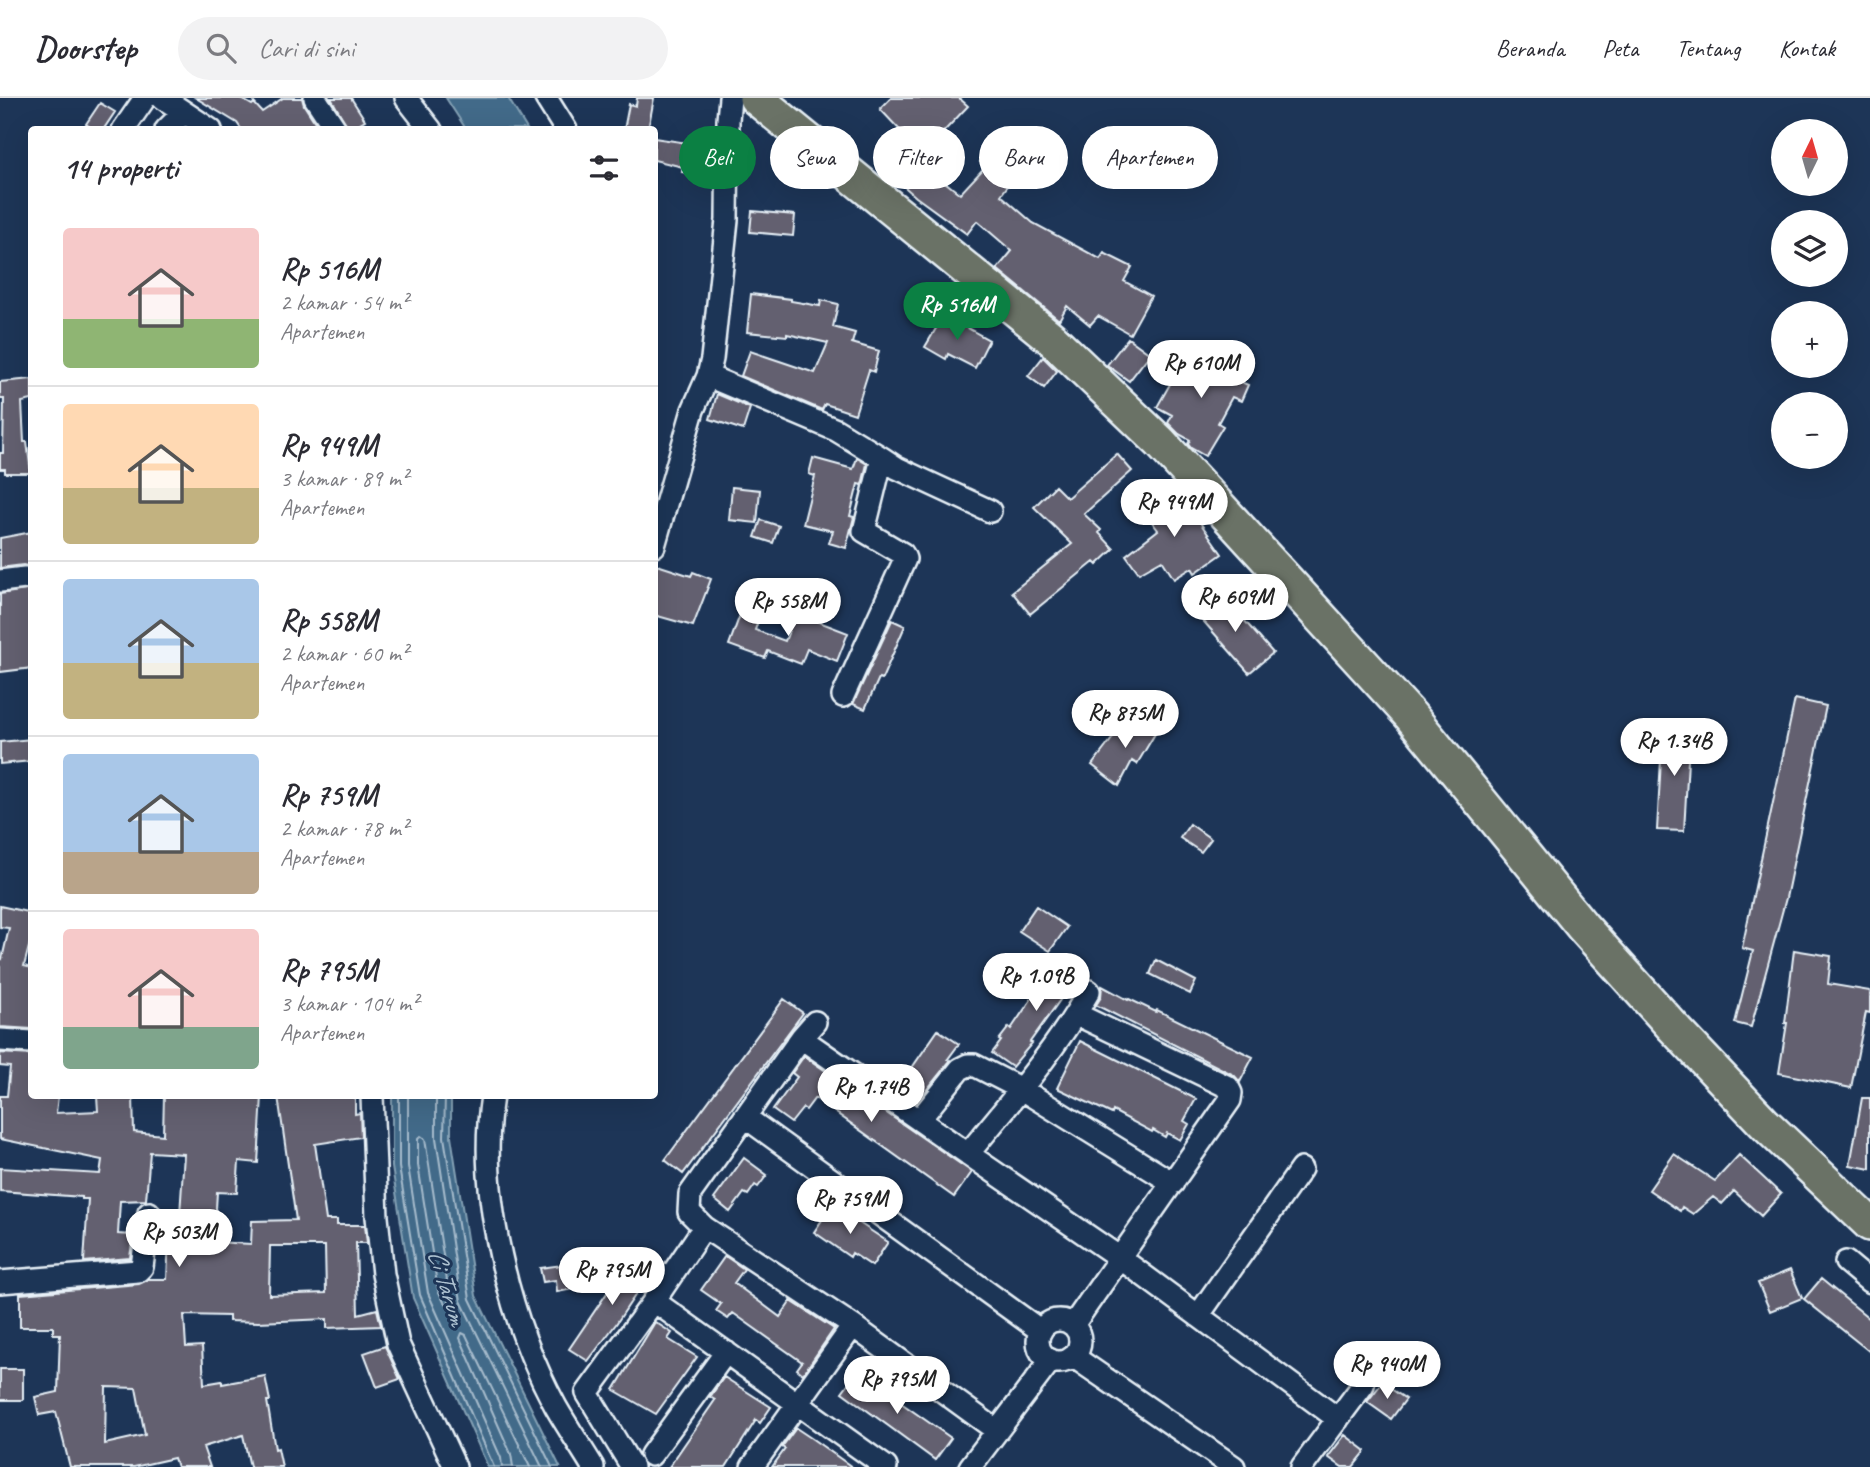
<!DOCTYPE html>
<html lang="id">
<head>
<meta charset="utf-8">
<style>
	:root { --surface:#fff; --page:#f2f2f3; --text:#2b2b33; --muted:#7c7c81; --line:#e1e1e2; --accent:#0b8043 }
	body { margin:0; font-family:Caveat,sans-serif; background:var(--page); color:var(--text); height:100vh; display:flex; flex-direction:column; font-size:26px; white-space:nowrap }
	* { box-sizing:border-box; margin:0 }
	p { font-size:23px; color:var(--muted) }
	.icon { flex:none; width:38px; height:38px; fill:none; stroke:currentColor; stroke-width:2; stroke-linecap:round; stroke-linejoin:round }
	.map { position:relative; flex:1; overflow:hidden }
	.details { position:absolute; left:28px; top:28px; width:630px; height:973px; display:flex; flex-direction:column; background:var(--surface); border-radius:7px; box-shadow:0 7px 28px #0002 }
	.details>* { flex:none }
	.guide { position:absolute; left:679px; top:28px; width:665px; height:63px; display:flex; gap:14px }
	.needle { width:46px; rotate:5deg }
	.controls { position:absolute; left:1771px; top:21px; display:grid; gap:14px }
	.controls a { display:grid; place-items:center; width:77px; height:77px; border-radius:50%; background:var(--surface); box-shadow:0 7px 28px #0002; font-size:35px }
	.price { position:absolute; translate:-50% -60px; padding:0 16px; border-radius:24px; background:#fff; color:#222; font-size:23px; line-height:46px; filter:drop-shadow(0 2px 4px #0008) }
	.price::after { content:''; position:absolute; left:50%; top:42px; width:21px; height:16px; margin-left:-10px; background:inherit; clip-path:polygon(0 0,100% 0,50% 100%) }
	.price.on { background:var(--accent); color:#fff }
	ul { padding:0; list-style:none }
	li { display:flex; align-items:center; gap:21px; height:175px; padding:0 35px }
	li+li { border-top:2px solid var(--line) }
	li span { display:grid; place-items:center; flex:none; width:196px; height:140px; border-radius:7px; color:#555 }
	li>.icon { margin-inline-start:auto }
	span .icon { width:84px; height:84px; fill:#fffc; stroke-width:1 }
	li b { font-size:30px }
	h2 { display:flex; justify-content:space-between; align-items:center; height:84px; padding:0 35px; font-size:30px }
	.tag { padding:0 24px; border-radius:32px; background:var(--surface); box-shadow:0 7px 28px #0002; font-size:24px; line-height:63px }
	.tag.on { background:var(--accent); color:#fff }
	header { display:flex; align-items:center; gap:42px; box-sizing:border-box; height:98px; padding:0 35px; background:var(--surface); border-bottom:2px solid var(--line) }
	header strong { font-size:33px }
	nav { display:flex; gap:38px; margin-inline-start:auto; font-size:24px }
	.search { width:490px; height:63px; background:var(--page); display:flex; align-items:center; gap:18px; box-sizing:border-box; padding:0 24px; border-radius:38px; color:var(--muted); font-size:26px }
	.map>svg:first-child { display:block }
	.water { fill:#426b89; stroke:#84a1b5; stroke-width:2 }
	.lines { fill:none; stroke-linecap:round; stroke-linejoin:round }
	.shore { stroke:#a6bbcc; stroke-width:2 }
	.building { fill:#646170; stroke:#e8f1f8; stroke-width:2; fill-rule:evenodd }
	.street-casing { stroke:#e8f1f8; stroke-width:26 }
	.primary-casing { stroke:#e8f1f8; stroke-width:38 }
	.street { stroke:#1d3557; stroke-width:21 }
	.primary { stroke:#6a7266; stroke-width:33 }
	.labels { text-anchor:middle; stroke-width:6; stroke-linejoin:round; paint-order:stroke }
	.water-label { font-size:26px; font-style:italic; fill:#aec2d1; stroke:#1d3557 }
</style>
</head>
<body>
<header>
<strong>Doorstep</strong>
<div class="search"><svg class="icon" aria-label="search" viewBox="0 0 24 24"><circle cx="10" cy="10" r="6"/><path d="M15 15l6 6"/></svg>Cari di sini</div>
<nav><a>Beranda</a><a>Peta</a><a>Tentang</a><a>Kontak</a></nav>
</header>
<div class="map">
<svg width="1870" height="1369" viewBox="0 0 1870 1369">
	<rect width="100%" height="100%" fill="#1d3557"/>
	<filter id="ink" filterUnits="userSpaceOnUse"><feTurbulence type="fractalNoise" baseFrequency=".0143" numOctaves="2"/><feDisplacementMap in="SourceGraphic" scale="14" xChannelSelector="R" yChannelSelector="G"/><feConvolveMatrix kernelMatrix="1 2 1 2 8 2 1 2 1" color-interpolation-filters="sRGB"/></filter>
	<g filter="url(#ink)">
		<path class="water" d="M446,0H508L527,31H466Z
			M392,998H451V1038L476,1198L560,1369H488L413,1200L392,1069Z"/>
		<g class="lines">
			<path class="shore" d="M399,998V1069L420,1197L494,1369
				M408,998V1068L428,1195L501,1360L502,1369
				M436,998V1040L461,1203L542,1369
				M445,998L444,1039L470,1201L552,1369
				M421,1038L425,1041L450,1202L447,1206L444,1204L438,1192L418,1067V1041Z
				M513,1369L511,1356L460,1240L462,1235L466,1237L530,1369"/>
		</g>
		<path class="building" d="M196,0H240L252,7L254,5L262,14L283,0H302L304,7L320,32H242L237,25Z
			M331,0H351L365,22L360,25L364,32H349Z
			M637,0H654L648,32H624L629,6L636,8Z
			M891,0H959L968,8L932,46L950,62L936,77L960,96L985,69L980,64L995,44L1024,66L1001,97L1033,125L1100,161L1104,155L1132,169L1124,183L1151,198L1130,236L1098,218L1090,227L1067,208L1059,222L997,171L1012,153L977,123L967,136L916,99L889,75L914,47L880,11Z
			M100,5L115,14L103,32H94L86,26Z
			M654,40L708,48L704,76L682,74L683,69L654,62Z
			M752,113L795,117L793,138L750,134Z
			M751,196L791,201V203L820,208L821,202L838,206L833,229L855,235L852,245L879,253L874,274L869,272L855,316L825,306L822,312L741,278L750,253L815,275L828,245L787,236V238L747,234Z
			M944,217L989,242L975,270L948,256L946,261L925,249Z
			M1128,240L1150,256L1129,283L1107,267Z
			M1183,255L1219,276L1224,262L1244,270L1239,283L1248,287L1241,303L1232,299L1218,325L1223,328L1205,358L1191,350L1188,346L1190,342L1179,336L1168,325L1172,317L1157,309L1174,279L1170,277Z
			M1043,259L1057,273L1044,290L1028,278Z
			M32,281V302L22,304L24,344H27L31,375H5V371H0V355H3L4,301H0V284Z
			M717,296L750,310L743,332L710,321Z
			M1117,356L1132,373L1084,416L1101,432L1099,435L1114,451L1097,467L1094,464L1030,516L1012,494L1072,446L1034,409L1055,388L1067,400Z
			M813,360L853,371L857,360L867,366L862,387L858,386L850,418L854,419L846,450L829,445L833,433L803,426L815,378L809,376Z
			M732,389L760,392L757,425L729,422Z
			M1162,392L1180,415L1191,406L1206,422L1201,426L1222,456L1195,475L1192,470L1174,481L1162,462L1139,475L1126,457L1158,432L1140,408Z
			M761,422L779,428L773,445L755,439Z
			M32,434V469L23,467L0,470V440Z
			M654,466L691,478L693,474L711,481L693,528L654,517Z
			M32,491V570L0,574V496Z
			M1221,496L1273,555L1249,575L1198,517Z
			M744,506L762,512L755,532L785,543L796,515L848,535L837,563L807,551L801,566L768,553L765,560L729,547Z
			M892,522L905,528L882,581L879,580L865,611L853,606Z
			M1795,601L1826,608L1786,800L1751,929L1735,925L1753,853L1742,850Z
			M1145,621L1159,629L1137,666L1132,663L1119,688L1092,667L1125,624L1139,631Z
			M1663,626L1690,627L1684,733L1657,732Z
			M32,641V663L0,666V644Z
			M1190,726L1211,741L1201,754L1180,740Z
			M0,808L32,815V837L24,868L32,870V931L0,929V860L2,861L9,830L0,829Z
			M1036,808L1067,829L1050,853L1019,833Z
			M1794,852L1831,858L1828,886L1870,893V915L1866,914L1851,990L1779,975L1787,925H1785Z
			M1060,859L1080,874L1030,944L1032,945L1012,969L992,955L1001,943L999,942L1009,929L1011,931Z
			M1156,862L1196,883L1190,896L1150,876Z
			M1102,888L1128,902L1129,901L1156,914L1157,912L1253,959L1240,984L1234,977L1096,907L1101,899Z
			M784,901L803,915L683,1076L665,1062Z
			M938,932L959,946L948,961L950,963L917,1004L895,989L907,972L909,974Z
			M1080,943L1196,1001L1184,1023L1189,1026L1180,1042L1167,1035L1165,1039L1153,1032L1152,1034L1113,1013L1112,1016L1057,990Z
			M0,955L32,957V998H58L56,1015L98,1013L97,998H133L134,1034L163,1037L164,998H262L258,1065L239,1063L237,1095L217,1094L214,1144L251,1146L252,1123L296,1122L278,998H355V1016L360,1015L361,1039L315,1046L326,1122H337V1127H365L367,1145H356L358,1216L377,1211L381,1228L327,1230V1221L258,1224L229,1223V1218L184,1217L186,1249L202,1248L204,1286L222,1283V1286L265,1278L270,1303H267L275,1351L278,1350L282,1369H250L243,1337L203,1349L210,1369H177L174,1360L134,1369H70L56,1314L39,1317L35,1299L58,1294L60,1236H53V1229H20V1196L139,1186L149,1181H167L169,1140H164L165,1115L180,1116L184,1056L150,1054L146,1102L120,1103L118,1136L133,1137L130,1160L84,1164L88,1101H82V1099L0,1093V1070L100,1076L102,1062L0,1041V998H7L10,969L0,968ZM270,1148H325L326,1195L269,1197ZM106,1289L136,1290L145,1337L105,1346Z
			M804,958L972,1074L954,1099L815,1000L806,1012L803,1010L791,1025L773,1012L797,979L792,975Z
			M1862,1000H1870V1071L1850,1067Z
			M1674,1056L1715,1083L1739,1057L1781,1096L1761,1118L1734,1093L1722,1106L1713,1099L1693,1116L1682,1109L1680,1113L1649,1092Z
			M744,1060L767,1077L758,1089L755,1087L748,1097L744,1095L730,1114L714,1101Z
			M832,1107L888,1144L872,1168L852,1155L850,1159L814,1134Z
			M634,1155L654,1169L616,1226L588,1263L569,1251Z
			M725,1158L744,1171L734,1185L780,1219L791,1203L834,1231L803,1276L797,1271L802,1264L733,1215L728,1221L716,1213L721,1206L701,1192Z
			M569,1166L573,1191L557,1194L556,1182L543,1184L540,1170Z
			M1790,1172L1802,1200L1770,1213L1758,1185Z
			M1821,1181L1870,1221V1254L1804,1201Z
			M655,1224L672,1235L668,1241L697,1259L656,1316L614,1292Z
			M385,1248L400,1281L377,1289L364,1255Z
			M0,1271H23V1302H0Z
			M857,1274L951,1340L935,1362L842,1294Z
			M724,1279L771,1309L760,1325L756,1322L726,1369H669L715,1302L710,1299Z
			M1382,1285L1406,1301L1391,1321L1367,1304Z
			M796,1330L811,1340L852,1369H772L785,1351L782,1349Z
			M1345,1337L1366,1353L1353,1369H1342L1328,1359Z"/>
		<g class="lines">
			<g class="street-casing">
				<path id="street" d="M163,0L211,32
					M315,0L336,32
					M406,0L431,32
					M546,0L566,32
					M123,32L145,0
					M166,32L184,14
					M708,278L836,332L882,360L864,433L903,456L905,461L843,598
					M882,360L897,370L990,413
					M654,448L693,312L708,278L712,261L727,122L728,22L730,0
					M0,483L25,480
					M801,940L815,924
					M0,942L32,944
					M372,998L377,1119L383,1176L398,1246L455,1369
					M492,998C477,1095 509,1223 556,1309C568,1330 581,1349 593,1369
					M745,1019L1041,1233
					M920,1021L960,971L968,967H974L1021,991L1173,1085
					M968,1056L1120,1160L1338,1321
					M704,1129L689,1114L690,1096L801,940L968,1056C1010,1004 1056,952 1089,893
					M1846,1164L1870,1184
					M0,1184L138,1173L142,1169L149,1115
					M654,1203L886,1369
					M1198,1218L1301,1071
					M1038 1243a21 21 0 1 1 42 0a21 21 0 1 1-42 0Z
					M1073,1227L1230,1002L1231,995L1228,989L1076,916
					M1074,1259L1234,1369
					M651,1357L726,1254
					M632,1369L587,1295L654,1203L704,1129L853,1228L996,1332
					M752,1369L853,1228
					M970,1369L1051,1262
					M1302,1369L1363,1287"/>
			</g>
			<g class="primary-casing">
				<path id="primary" d="M756,0L1051,240L1160,344L1410,617L1583,829L1673,929L1765,1026L1870,1126"/>
			</g>
			<use href="#street" class="street"/>
			<use href="#primary" class="primary"/>
		</g>
	</g>
	<g class="labels">
		<g class="water-label">
			<text transform="translate(448 1189) rotate(73)" y="9">Ci Tarum</text>
		</g>
	</g>
</svg>
<div class="controls">
<a><svg class="needle" viewBox="-14 -14 28 28"><path d="M0-13l5 13h-10z" fill="#e53935"/><path d="M0 13l5-13h-10z" fill="#7c7c81"/></svg></a>
<a><svg class="icon" aria-label="layers" viewBox="0 0 24 24"><path d="M12 4l9 5-9 5-9-5zM3 14l9 5 9-5"/></svg></a>
<a>+</a>
<a>−</a>
</div>
<b class="price on" style="left:957px;top:244px">Rp 516M</b>
<b class="price" style="left:1201px;top:302px">Rp 610M</b>
<b class="price" style="left:1174px;top:441px">Rp 949M</b>
<b class="price" style="left:1235px;top:536px">Rp 609M</b>
<b class="price" style="left:788px;top:540px">Rp 558M</b>
<b class="price" style="left:1125px;top:652px">Rp 875M</b>
<b class="price" style="left:1674px;top:680px">Rp 1.34B</b>
<b class="price" style="left:1036px;top:915px">Rp 1.09B</b>
<b class="price" style="left:871px;top:1026px">Rp 1.74B</b>
<b class="price" style="left:850px;top:1138px">Rp 759M</b>
<b class="price" style="left:179px;top:1171px">Rp 503M</b>
<b class="price" style="left:612px;top:1209px">Rp 795M</b>
<b class="price" style="left:1387px;top:1303px">Rp 940M</b>
<b class="price" style="left:897px;top:1318px">Rp 795M</b>
<div class="guide">
<a class="tag on">Beli</a>
<a class="tag">Sewa</a>
<a class="tag">Filter</a>
<a class="tag">Baru</a>
<a class="tag">Apartemen</a>
</div>
<section class="details">
<h2>14 properti<svg class="icon" aria-label="filters" viewBox="0 0 24 24"><path d="M4 7h16M4 17h16"/><circle cx="9" cy="7" r="2"/><circle cx="15" cy="17" r="2"/></svg></h2>
<ul>
<li><span style="background:linear-gradient(#f6c9c9 65%,#8fb573 0)"><svg class="icon" aria-label="home" viewBox="0 0 24 24"><path d="M3 11l9-7 9 7M6 9v11h12V9"/></svg></span><div><b>Rp 516M</b><p>2 kamar · 54 m²</p><p>Apartemen</p></div></li>
<li><span style="background:linear-gradient(#ffd9b3 60%,#c2b280 0)"><svg class="icon" aria-label="home" viewBox="0 0 24 24"><path d="M3 11l9-7 9 7M6 9v11h12V9"/></svg></span><div><b>Rp 949M</b><p>3 kamar · 89 m²</p><p>Apartemen</p></div></li>
<li><span style="background:linear-gradient(#a9c7e8 60%,#c2b280 0)"><svg class="icon" aria-label="home" viewBox="0 0 24 24"><path d="M3 11l9-7 9 7M6 9v11h12V9"/></svg></span><div><b>Rp 558M</b><p>2 kamar · 60 m²</p><p>Apartemen</p></div></li>
<li><span style="background:linear-gradient(#a9c7e8 70%,#b9a48a 0)"><svg class="icon" aria-label="home" viewBox="0 0 24 24"><path d="M3 11l9-7 9 7M6 9v11h12V9"/></svg></span><div><b>Rp 759M</b><p>2 kamar · 78 m²</p><p>Apartemen</p></div></li>
<li><span style="background:linear-gradient(#f6c9c9 70%,#7fa58c 0)"><svg class="icon" aria-label="home" viewBox="0 0 24 24"><path d="M3 11l9-7 9 7M6 9v11h12V9"/></svg></span><div><b>Rp 795M</b><p>3 kamar · 104 m²</p><p>Apartemen</p></div></li>
</ul>
</section>
</div>
</body>
</html>
